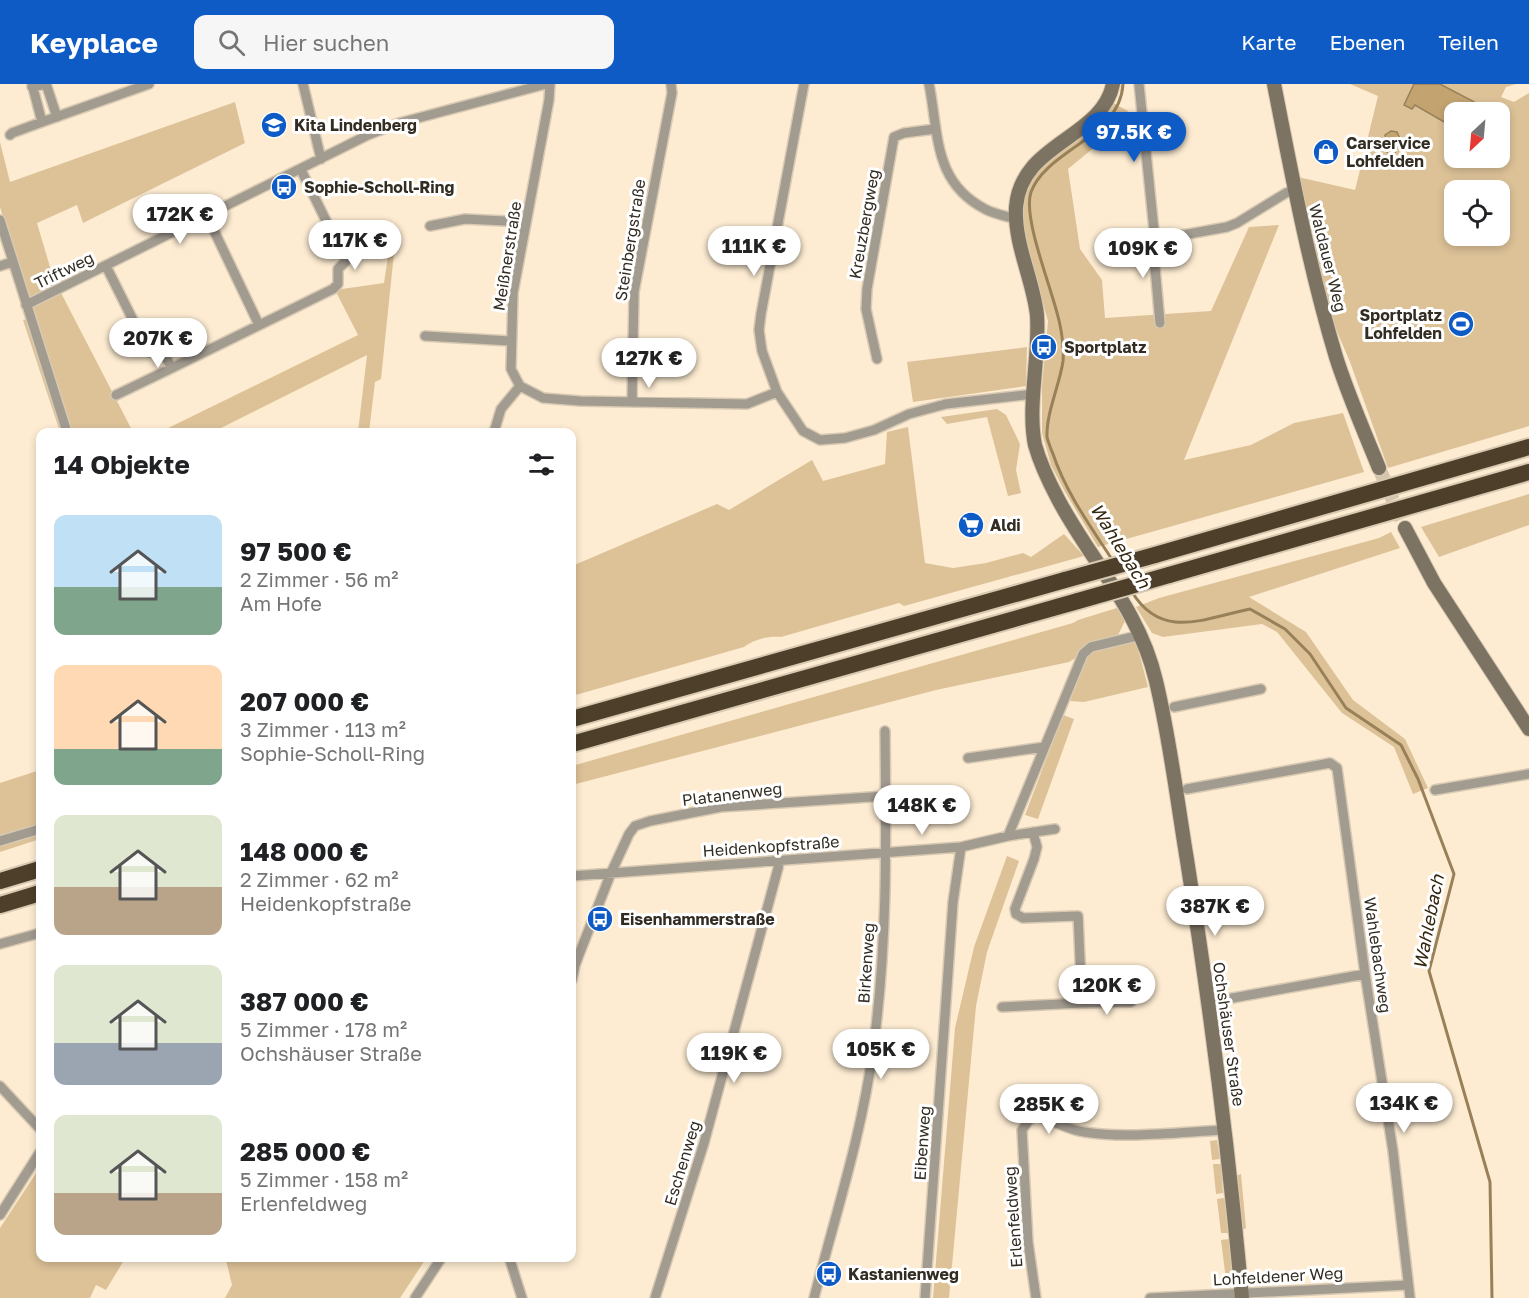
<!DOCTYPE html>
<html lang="de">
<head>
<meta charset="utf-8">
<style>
	:root { --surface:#fff; --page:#f6f6f6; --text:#202124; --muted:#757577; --accent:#0e5bc5 }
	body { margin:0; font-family:"Golos Text",sans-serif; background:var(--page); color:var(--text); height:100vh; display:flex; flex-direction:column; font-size:22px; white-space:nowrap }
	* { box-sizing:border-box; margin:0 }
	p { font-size:20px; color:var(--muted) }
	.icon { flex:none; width:33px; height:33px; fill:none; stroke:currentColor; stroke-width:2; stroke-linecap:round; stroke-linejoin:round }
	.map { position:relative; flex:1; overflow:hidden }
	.panel { position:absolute; left:36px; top:344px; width:540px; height:834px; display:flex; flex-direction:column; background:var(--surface); border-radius:12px; box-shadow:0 3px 9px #0003 }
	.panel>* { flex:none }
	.needle { width:39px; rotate:206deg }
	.fabs { position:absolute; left:1444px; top:18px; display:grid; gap:12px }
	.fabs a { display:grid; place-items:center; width:66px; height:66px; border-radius:12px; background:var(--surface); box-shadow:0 3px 9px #0003; font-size:30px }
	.price { position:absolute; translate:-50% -51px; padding:0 14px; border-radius:21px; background:#fff; color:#222; font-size:20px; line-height:39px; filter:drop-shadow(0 2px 3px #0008) }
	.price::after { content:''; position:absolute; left:50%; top:36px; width:18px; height:14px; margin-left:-9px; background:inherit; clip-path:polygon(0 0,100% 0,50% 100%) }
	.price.selected { background:var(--accent); color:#fff }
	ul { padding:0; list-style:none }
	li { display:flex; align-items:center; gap:18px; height:150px; padding:0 18px }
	li span { display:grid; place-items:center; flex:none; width:168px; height:120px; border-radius:12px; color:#555 }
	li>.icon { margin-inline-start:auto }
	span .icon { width:72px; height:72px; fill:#fffc; stroke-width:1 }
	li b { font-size:26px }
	h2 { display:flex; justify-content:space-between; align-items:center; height:72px; padding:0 18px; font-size:26px }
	header { display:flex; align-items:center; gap:36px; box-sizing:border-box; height:84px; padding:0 30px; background:var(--accent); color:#fff }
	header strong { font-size:28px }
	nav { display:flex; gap:33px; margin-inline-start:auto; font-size:21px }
	.search { width:420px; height:54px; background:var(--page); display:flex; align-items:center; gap:15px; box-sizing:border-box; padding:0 21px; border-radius:12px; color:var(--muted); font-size:22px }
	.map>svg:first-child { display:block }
	.green { fill:#ddc298; fill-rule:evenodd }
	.water { fill:#c3a471; stroke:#988059; stroke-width:1.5 }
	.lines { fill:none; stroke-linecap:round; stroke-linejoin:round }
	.stream { stroke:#988059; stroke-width:3 }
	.secondary-tunnel { stroke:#d4c6af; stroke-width:14; stroke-dasharray:14 7; stroke-linecap:butt }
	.street-casing { stroke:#d8c9b2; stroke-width:12 }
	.secondary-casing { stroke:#d8c9b2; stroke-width:16 }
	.highway-casing { stroke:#d8c9b2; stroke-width:20 }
	.street { stroke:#a29b90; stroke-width:9 }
	.secondary { stroke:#7d7363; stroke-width:14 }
	.highway { stroke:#4d3f29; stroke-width:16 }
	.highway-bridge-casing { stroke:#d8c9b2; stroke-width:20; stroke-linecap:butt }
	.highway-bridge { stroke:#4d3f29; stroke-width:16 }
	.labels { text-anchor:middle; stroke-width:6; stroke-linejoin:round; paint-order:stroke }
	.poi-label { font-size:16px; font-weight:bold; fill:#322c22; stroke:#fff; text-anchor:start }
	.street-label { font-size:16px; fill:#322c22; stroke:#fff }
	.water-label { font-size:18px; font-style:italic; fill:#35270f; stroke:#fff }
</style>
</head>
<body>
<header>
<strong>Keyplace</strong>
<div class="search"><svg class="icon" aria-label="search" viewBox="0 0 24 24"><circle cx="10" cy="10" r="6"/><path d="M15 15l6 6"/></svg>Hier suchen</div>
<nav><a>Karte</a><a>Ebenen</a><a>Teilen</a></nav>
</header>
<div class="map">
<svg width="1529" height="1214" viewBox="0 0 1529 1214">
	<rect width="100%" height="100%" fill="#fdecd2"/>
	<path class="green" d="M1350,0H1516L1506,3L1501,13L1514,18L1529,9V342L1388,384L1350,278L1327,224L1298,93L1355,106L1378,12ZM1455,28H1500V74H1455ZM1455,106H1500V152H1455Z
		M235,18L245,59L89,136L83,139L77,121L37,139L55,200L59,205L133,348H60L23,236L37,233L32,224L17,183L0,123V58L10,98Z
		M1113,19L1128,27L1114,47L1068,85L1080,165L1102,196L1105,234L1211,227L1249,143L1279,141L1184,376L1251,361L1294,339L1343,329L1364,388L1098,463L1065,408L1051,381L1042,349V301L1048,237L1026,161L1022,137L1021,113L1041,78L1099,35Z
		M389,166L394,169L381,295L375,298L369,348H358L367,271L213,348H160L358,251L335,206L384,199Z
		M1027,263L1026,302L913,318L907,278Z
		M997,325L1006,331L1020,360L1016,386L1021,409L1008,412L987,333L947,340L941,333Z
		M908,343L925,479L953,484L986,479L1023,469L1031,473L1064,450L1084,472L904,522L899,519L781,553C767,552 756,555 744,563L572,612V482L717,420L729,426L812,376L823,397L885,380L887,348Z
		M1529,410V441L1439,473L1421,443Z
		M1391,448L1400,464L1249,513L1306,548L1353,616L1405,655L1428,704L1413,710L1394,663L1342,629L1277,548L1262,540L1163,553L1152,549L1136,523L1159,514L1379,454Z
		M1120,523L1125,537L1118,551L1087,560L1083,563L1079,572L1069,578L936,606L572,701V682L1073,539L1078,536Z
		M1136,557L1148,603L1084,618L1070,617L1087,572L1092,566Z
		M1063,631L1074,635L1038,735L1025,731Z
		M40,686V755L0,768V699Z
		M1007,772L1019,777L987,868L976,922L949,1214H933L955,944L974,863Z
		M1217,1056L1220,1075L1212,1076L1210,1057Z
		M1213,1080H1221L1223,1109L1216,1110Z
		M40,1083V1173H126L106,1206L96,1201L90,1214H0V1144Z
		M1241,1090L1246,1144L1241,1147L1236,1092Z
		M1223,1114L1225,1115L1228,1149H1221L1217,1115Z
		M1229,1155L1233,1200L1227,1204L1221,1156Z
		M228,1173H427L400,1214H225L232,1201L226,1176Z"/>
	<path class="water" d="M1414,0H1440L1482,22L1479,28H1455V62H1451L1446,39L1415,21L1412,25L1404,21Z
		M1391,47L1397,48L1400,55L1398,56V63L1395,69L1390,71L1386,67L1385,61L1387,60L1385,51Z"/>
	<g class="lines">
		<path class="stream" d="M1113,477C1091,443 1066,409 1053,370C1051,365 1048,358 1047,353C1046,329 1060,300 1063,277C1064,266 1062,251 1060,241C1054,209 1022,135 1031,108C1047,65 1120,54 1123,0
			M1132,508C1162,557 1205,534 1250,525L1285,545L1310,570L1346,624L1401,661L1418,695L1454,790L1429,887L1490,1098L1492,1214"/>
		<path class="secondary-tunnel" d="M1379,384L1405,444"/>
		<g class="street-casing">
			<path id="street" d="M32,0L42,38L149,0
				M303,0L321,75
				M550,0L549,16L513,209L511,285L520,302L543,314L580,317L747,320L777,308
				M804,0L761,230L759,246L762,267L777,308L803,347L820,356L845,354L874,346L909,330L946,320L1034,310
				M929,0C939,50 933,98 985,125C994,130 1006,132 1016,135
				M1139,0L1155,156L1153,161L1160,239
				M32,3L46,0L57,33
				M10,51L12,49L42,38
				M207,132L259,241
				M0,136L67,348
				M430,142L465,135L526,138
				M1155,156L1227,143L1237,139L1286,109L1294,106
				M0,182L12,178
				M106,182L149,268L155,266L163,269L172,284L333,205L338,200V185L346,177L301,86
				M26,221L368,51L399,39L546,0
				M425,252L511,257
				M877,275L866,225L867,205L894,53L904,49L935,45
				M116,311L172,284
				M632,318L634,208L672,9L671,0
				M494,348L501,325L520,302
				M1174,623L1261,605
				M968,674L1044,663
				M1187,705L1330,679L1337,684L1365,890L1393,1067L1410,1214
				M1435,706L1529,690
				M1008,752L1055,745
				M0,757L40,745
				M572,792L961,763L1008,752L1083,570L1091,563L1141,551
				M0,860L40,849
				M572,896L575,881L611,789L629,750L635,742L650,737L721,723L886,712
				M1216,917L1365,890
				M1082,919L1131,918
				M1002,923L1082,919L1078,832L1023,834L1016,830L1015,825L1034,775L1037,763L1033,748
				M0,1002L40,1045
				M0,1131L40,1068
				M509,1173L522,1214
				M415,1214L442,1173
				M655,1214L704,1059L780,777
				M814,1214C835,1132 862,1050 873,966C888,860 886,753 885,647
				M925,1214L953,818L961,763
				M1036,1214L1028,1158L1022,1046L1029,1036L1035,1032C1052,1035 1067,1046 1084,1048C1126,1055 1182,1048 1225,1046
				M1150,1214L1408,1201"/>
		</g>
		<g class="secondary-casing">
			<path id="secondary" d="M1113,0C1102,55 1021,58 1016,123C1014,160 1033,195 1037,231C1040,271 1027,323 1035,361C1040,379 1049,398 1058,415C1091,478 1139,524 1156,597C1170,655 1177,716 1187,776C1210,922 1229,1067 1242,1214
				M1274,0C1292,92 1309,183 1336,273C1348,311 1364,347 1379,384
				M1405,444L1434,499L1529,645"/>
		</g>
		<g class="highway-casing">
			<path id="highway" d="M1155,471L1529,363
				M1169,491L1529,388
				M572,635L1065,496
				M572,660L1078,517
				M0,797L40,785
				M0,821L40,809"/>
		</g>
		<use href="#street" class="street"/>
		<use href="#secondary" class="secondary"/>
		<use href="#highway" class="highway"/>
		<g class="highway-bridge-casing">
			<path id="highway-bridge" d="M1065,496L1155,471
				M1078,517L1169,491"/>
		</g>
		<use href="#highway-bridge" class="highway-bridge"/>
	</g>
	<defs>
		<g id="school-disc" transform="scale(1.35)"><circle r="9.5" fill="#0e5bc5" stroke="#fff"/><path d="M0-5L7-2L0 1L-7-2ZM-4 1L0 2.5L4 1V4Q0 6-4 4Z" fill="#fff"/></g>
		<g id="shop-disc" transform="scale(1.35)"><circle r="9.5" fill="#0e5bc5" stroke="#fff"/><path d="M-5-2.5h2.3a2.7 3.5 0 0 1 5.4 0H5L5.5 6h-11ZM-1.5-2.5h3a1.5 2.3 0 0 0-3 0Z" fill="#fff"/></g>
		<g id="bus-disc" transform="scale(1.35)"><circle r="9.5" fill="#0e5bc5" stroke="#fff"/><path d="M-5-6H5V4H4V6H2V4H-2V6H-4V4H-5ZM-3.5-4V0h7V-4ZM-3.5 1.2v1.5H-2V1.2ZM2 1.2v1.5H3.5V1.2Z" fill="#fff"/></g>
		<g id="stadium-disc" transform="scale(1.35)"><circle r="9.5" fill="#0e5bc5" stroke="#fff"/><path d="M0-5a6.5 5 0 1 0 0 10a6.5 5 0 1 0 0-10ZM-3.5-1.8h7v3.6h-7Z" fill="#fff"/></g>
		<g id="supermarket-disc" transform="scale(1.35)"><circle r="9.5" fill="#0e5bc5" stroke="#fff"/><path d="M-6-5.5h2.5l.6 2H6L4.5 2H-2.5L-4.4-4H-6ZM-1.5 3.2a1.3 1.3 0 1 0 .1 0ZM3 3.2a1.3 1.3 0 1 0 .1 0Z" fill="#fff"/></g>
	</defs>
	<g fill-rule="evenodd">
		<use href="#school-disc" x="274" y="41"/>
		<use href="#shop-disc" x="1326" y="68"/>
		<use href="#bus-disc" x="284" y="103"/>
		<use href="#stadium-disc" x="1461" y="240"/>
		<use href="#bus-disc" x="1044" y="263"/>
		<use href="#supermarket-disc" x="971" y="441"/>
		<use href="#bus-disc" x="600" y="835"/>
		<use href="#bus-disc" x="829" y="1190"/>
	</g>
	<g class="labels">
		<g class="poi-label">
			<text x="294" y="47">Kita Lindenberg</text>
			<text x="1346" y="65">Carservice<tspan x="1346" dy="18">Lohfelden</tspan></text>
			<text x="304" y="109">Sophie-Scholl-Ring</text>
			<text x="1442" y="237" text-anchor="end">Sportplatz<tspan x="1442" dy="18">Lohfelden</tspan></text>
			<text x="1064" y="269">Sportplatz</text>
			<text x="990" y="447">Aldi</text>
			<text x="620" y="841">Eisenhammerstraße</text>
			<text x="848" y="1196">Kastanienweg</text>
		</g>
		<g class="street-label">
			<text transform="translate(864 140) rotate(-80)" y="6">Kreuzbergweg</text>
			<text transform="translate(630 156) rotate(-81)" y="6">Steinbergstraße</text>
			<text transform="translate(507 172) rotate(-81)" y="6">Meißnerstraße</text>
			<text transform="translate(1328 174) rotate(76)" y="6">Waldauer Weg</text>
			<text transform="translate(64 186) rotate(-26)" y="6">Triftweg</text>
			<text transform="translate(732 710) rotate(-7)" y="6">Platanenweg</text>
			<text transform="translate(771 762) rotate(-4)" y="6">Heidenkopfstraße</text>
			<text transform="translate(1378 871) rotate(82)" y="6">Wahlebachweg</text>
			<text transform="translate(866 879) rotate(-86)" y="6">Birkenweg</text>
			<text transform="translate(1229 950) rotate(82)" y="6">Ochshäuser Straße</text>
			<text transform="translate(922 1059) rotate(-86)" y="6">Eibenweg</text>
			<text transform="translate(682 1079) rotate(-73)" y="6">Eschenweg</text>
			<text transform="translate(1013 1133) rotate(-94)" y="6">Erlenfeldweg</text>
			<text transform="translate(1278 1192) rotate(-3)" y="6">Lohfeldener Weg</text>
		</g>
		<g class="water-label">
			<text transform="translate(1120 462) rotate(58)" y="6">Wahlebach</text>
			<text transform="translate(1429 838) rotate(-79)" y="6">Wahlebach</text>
		</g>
	</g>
</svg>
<div class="fabs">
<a><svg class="needle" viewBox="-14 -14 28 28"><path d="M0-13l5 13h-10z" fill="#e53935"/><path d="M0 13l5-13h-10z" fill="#757577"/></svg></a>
<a><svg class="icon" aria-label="locate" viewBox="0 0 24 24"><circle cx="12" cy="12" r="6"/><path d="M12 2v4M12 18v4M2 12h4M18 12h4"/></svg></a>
</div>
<b class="price selected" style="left:1134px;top:79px">97.5K €</b>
<b class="price" style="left:180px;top:161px">172K €</b>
<b class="price" style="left:355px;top:187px">117K €</b>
<b class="price" style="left:754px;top:193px">111K €</b>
<b class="price" style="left:1143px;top:195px">109K €</b>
<b class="price" style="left:158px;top:285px">207K €</b>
<b class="price" style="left:649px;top:305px">127K €</b>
<b class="price" style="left:922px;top:752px">148K €</b>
<b class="price" style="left:1215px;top:853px">387K €</b>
<b class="price" style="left:1107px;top:932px">120K €</b>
<b class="price" style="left:881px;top:996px">105K €</b>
<b class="price" style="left:734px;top:1000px">119K €</b>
<b class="price" style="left:1404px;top:1050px">134K €</b>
<b class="price" style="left:1049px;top:1051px">285K €</b>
<section class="panel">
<h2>14 Objekte<svg class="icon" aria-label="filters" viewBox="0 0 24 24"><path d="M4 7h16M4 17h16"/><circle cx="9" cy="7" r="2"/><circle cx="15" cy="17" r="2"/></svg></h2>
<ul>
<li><span style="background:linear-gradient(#bfe0f5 60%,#7fa58c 0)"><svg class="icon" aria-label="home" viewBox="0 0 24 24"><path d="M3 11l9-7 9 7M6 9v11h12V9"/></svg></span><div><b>97 500 €</b><p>2 Zimmer · 56 m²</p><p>Am Hofe</p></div></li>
<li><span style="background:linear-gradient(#ffd9b3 70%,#7fa58c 0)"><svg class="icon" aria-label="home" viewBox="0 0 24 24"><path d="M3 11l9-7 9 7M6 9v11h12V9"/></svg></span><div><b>207 000 €</b><p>3 Zimmer · 113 m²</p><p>Sophie-Scholl-Ring</p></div></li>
<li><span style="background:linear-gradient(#dfe7d0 60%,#b9a48a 0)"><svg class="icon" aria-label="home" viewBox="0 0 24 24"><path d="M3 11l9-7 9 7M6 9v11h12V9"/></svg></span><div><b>148 000 €</b><p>2 Zimmer · 62 m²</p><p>Heidenkopfstraße</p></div></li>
<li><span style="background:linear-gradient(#dfe7d0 65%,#9aa5b1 0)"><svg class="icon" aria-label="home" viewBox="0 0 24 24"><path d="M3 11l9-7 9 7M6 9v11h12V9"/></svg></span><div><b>387 000 €</b><p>5 Zimmer · 178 m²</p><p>Ochshäuser Straße</p></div></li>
<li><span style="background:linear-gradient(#dfe7d0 65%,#b9a48a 0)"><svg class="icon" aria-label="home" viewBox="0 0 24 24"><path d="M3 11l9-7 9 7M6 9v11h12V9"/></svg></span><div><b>285 000 €</b><p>5 Zimmer · 158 m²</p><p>Erlenfeldweg</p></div></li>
</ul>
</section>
</div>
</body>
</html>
